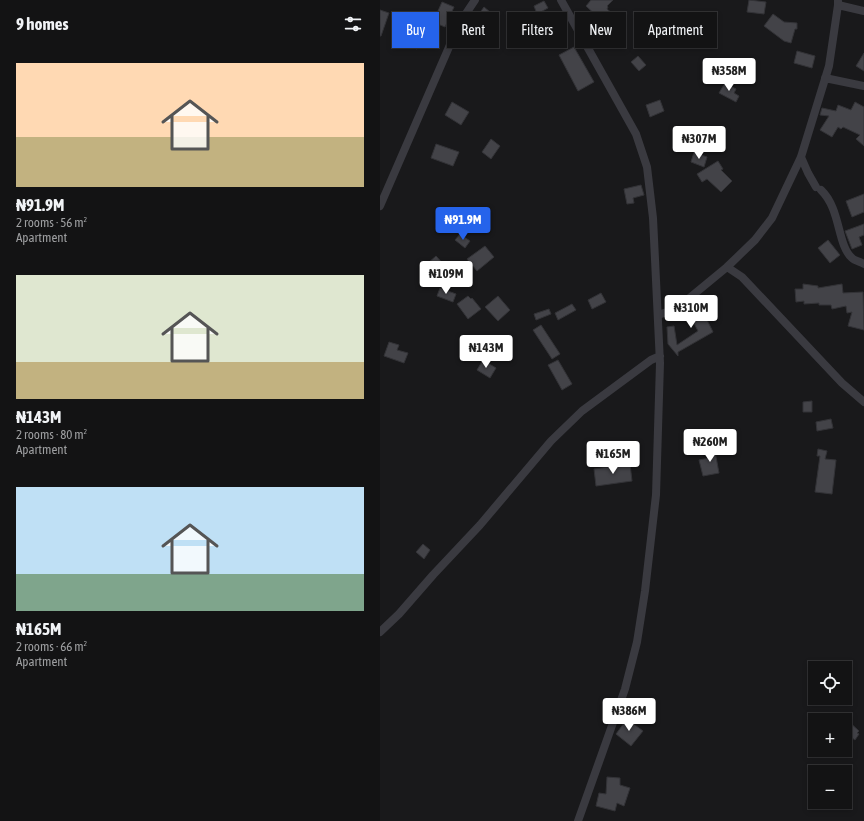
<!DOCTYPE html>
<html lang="en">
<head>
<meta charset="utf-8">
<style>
	:root { --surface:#131314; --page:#202022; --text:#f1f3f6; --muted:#9d9ea0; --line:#323234; --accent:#2563eb }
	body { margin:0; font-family:"Asap Condensed",sans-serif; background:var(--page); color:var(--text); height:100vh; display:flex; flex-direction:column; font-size:15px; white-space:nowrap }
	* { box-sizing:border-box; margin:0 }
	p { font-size:13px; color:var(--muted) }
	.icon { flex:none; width:22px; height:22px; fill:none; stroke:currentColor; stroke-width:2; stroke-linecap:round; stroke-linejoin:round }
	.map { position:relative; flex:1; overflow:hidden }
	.details { display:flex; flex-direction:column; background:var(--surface); width:380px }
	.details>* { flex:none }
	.top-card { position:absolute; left:12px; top:12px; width:380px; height:36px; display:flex; gap:8px }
	.buttons { position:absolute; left:428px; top:661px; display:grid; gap:8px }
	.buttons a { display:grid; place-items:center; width:44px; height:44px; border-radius:0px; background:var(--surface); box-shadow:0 2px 6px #0003,0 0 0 1px var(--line); font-size:20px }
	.price { position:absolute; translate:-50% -34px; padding:0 9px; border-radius:4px; background:#fff; color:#222; font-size:13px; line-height:26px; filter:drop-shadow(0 1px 2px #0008) }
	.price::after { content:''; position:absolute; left:50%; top:24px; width:12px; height:9px; margin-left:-6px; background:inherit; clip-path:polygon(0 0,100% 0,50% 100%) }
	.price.on { background:var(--accent); color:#fff }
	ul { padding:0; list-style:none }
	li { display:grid; align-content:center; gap:8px; height:212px; padding:0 16px }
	li span { display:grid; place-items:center; height:124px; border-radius:0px; color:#555 }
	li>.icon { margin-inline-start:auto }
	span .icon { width:72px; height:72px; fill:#fffc; stroke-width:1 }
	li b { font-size:17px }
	h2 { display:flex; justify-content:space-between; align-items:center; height:48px; padding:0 16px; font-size:17px }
	.chip { padding:0 14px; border-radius:0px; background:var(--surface); box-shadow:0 2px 6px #0003,0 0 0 1px var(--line); font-size:14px; line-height:36px }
	.chip.on { background:var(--accent); color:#fff }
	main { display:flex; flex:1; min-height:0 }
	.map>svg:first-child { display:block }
	.building { fill:#434348; stroke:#333337 }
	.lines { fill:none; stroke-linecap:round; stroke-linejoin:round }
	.minor { stroke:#3a3a40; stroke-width:8 }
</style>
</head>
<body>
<main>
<section class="details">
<h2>9 homes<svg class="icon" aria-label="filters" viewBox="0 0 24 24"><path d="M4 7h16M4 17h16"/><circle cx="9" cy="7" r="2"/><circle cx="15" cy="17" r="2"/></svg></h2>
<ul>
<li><span style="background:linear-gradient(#ffd9b3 60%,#c2b280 0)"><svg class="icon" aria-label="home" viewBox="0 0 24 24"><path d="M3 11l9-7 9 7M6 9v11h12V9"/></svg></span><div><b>₦91.9M</b><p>2 rooms · 56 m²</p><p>Apartment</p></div></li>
<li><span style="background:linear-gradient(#dfe7d0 70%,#c2b280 0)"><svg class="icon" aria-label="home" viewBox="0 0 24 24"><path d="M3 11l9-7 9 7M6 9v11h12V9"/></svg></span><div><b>₦143M</b><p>2 rooms · 80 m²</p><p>Apartment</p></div></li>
<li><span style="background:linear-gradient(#bfe0f5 70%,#7fa58c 0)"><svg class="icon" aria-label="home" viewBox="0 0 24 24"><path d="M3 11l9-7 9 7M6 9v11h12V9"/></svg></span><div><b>₦165M</b><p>2 rooms · 66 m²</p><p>Apartment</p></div></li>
</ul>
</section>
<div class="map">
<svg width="484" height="821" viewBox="0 0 484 821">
	<rect width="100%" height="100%" fill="#19191b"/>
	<path class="building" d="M211,0H233L227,6L228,7L227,9L241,21L232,32L219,22L221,20L206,6Z
		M369,0L386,2L384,14L367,12Z
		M164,1L168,8L157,14L154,6Z
		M62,2L74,7L65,27L53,22Z
		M104,7L116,17L108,28L96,18Z
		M0,10L9,13L1,36H0Z
		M261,14L266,17L260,27L255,24Z
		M393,14L404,22L417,23V29H415L411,43L404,41L384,26Z
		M28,20L44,26L37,49L20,43Z
		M285,21L292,28L284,36L277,28Z
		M194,47L214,82L198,91L179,55Z
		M417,51L435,56L432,68L414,63Z
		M484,53V71L476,66Z
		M258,56L266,65L259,71L251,62Z
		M345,83L356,89L354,93L359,96L356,102L339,93Z
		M280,100L284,111L270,117L266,105Z
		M72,102L89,112L81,125L65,115Z
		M475,102L484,107V146L476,139L480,135L463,127L461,129L458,127L452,137L440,130L449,116L440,115L442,108L456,111L458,105L471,110Z
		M111,139L120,146L111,159L102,152Z
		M56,144L79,152L73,166L51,158Z
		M314,152L327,157L324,167L311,162Z
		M338,161L343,169L341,170L352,181L341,192L327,179L322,182L317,174Z
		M261,185L264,195L253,198L254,203L247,204L244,189Z
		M484,194V212L472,217L466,201Z
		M484,224V235L479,237L482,245L472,249L465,231Z
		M80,234L90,241L85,248L75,240Z
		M448,240L460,255L450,263L438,248Z
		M105,246L114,257L97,271L87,259Z
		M56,256L68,269L61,278L64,280L56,287L40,270Z
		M79,274H87L86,282L78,281Z
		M423,284L438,286V288L462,284L463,293L483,292L484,330L468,326L472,312L467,313L466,306L452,309L451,305H439V303L424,304V301L416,302L415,289H423Z
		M60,288L76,294L73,302L57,296Z
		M221,293L226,302L212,309L208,300Z
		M88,296L91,299L92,298L101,309L88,319L77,304Z
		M118,296L130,310L118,321L105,307Z
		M318,302L333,332L298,352V356L288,344L287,327L294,326L297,345L318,331L306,308Z
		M192,304L196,310L178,320L175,313Z
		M169,309L171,314L156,320L154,314Z
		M161,325L180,354L172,359L153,330Z
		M9,342L19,345L17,350L28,353L24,363L4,356Z
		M103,360L116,368L110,378L97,370Z
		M178,360L192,384L182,390L168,365Z
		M432,401V412H423V402Z
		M451,419L453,428L437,431L436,422Z
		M334,446L339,473L323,476L319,460L329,458L327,448Z
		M438,449L447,451L445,459L456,460L452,494L435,492L440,456H437Z
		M250,464L252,481L216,486L214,469Z
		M43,544L50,550L44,559L36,552Z
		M465,718L479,731L477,733L479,734L475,740L465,733Z
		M247,719L263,731L251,746L236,734Z
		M227,777L240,778V785L250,788L244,806L237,803L235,811L216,806L219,793L226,794Z"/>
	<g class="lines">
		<path class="minor" d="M181,0L256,134L267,167L273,218L280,363L276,495L265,591L257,642L245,689L198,821
			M458,1V5L484,11
			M445,78L484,86
			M421,157L428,173L436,187
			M441,190C461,209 457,245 472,258C475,261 481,262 484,264
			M0,206L79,24L95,0
			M347,267L375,240L392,218L421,157L449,66L458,5
			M278,315L296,309L347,267L362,277L462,383L484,402
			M0,632L19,614L53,575L100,525L171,441L202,411L271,360L280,356"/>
	</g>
</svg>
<div class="buttons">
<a><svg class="icon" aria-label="locate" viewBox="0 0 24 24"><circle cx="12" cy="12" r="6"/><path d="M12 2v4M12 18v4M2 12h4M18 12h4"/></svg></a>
<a>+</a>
<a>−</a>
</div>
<b class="price" style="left:349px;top:92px">₦358M</b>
<b class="price" style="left:319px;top:160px">₦307M</b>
<b class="price on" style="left:83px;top:241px">₦91.9M</b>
<b class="price" style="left:66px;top:295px">₦109M</b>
<b class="price" style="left:311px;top:329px">₦310M</b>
<b class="price" style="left:106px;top:369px">₦143M</b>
<b class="price" style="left:330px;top:463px">₦260M</b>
<b class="price" style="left:233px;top:475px">₦165M</b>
<b class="price" style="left:249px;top:732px">₦386M</b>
<div class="top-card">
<a class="chip on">Buy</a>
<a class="chip">Rent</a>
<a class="chip">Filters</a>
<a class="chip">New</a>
<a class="chip">Apartment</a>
</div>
</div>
</main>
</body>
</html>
